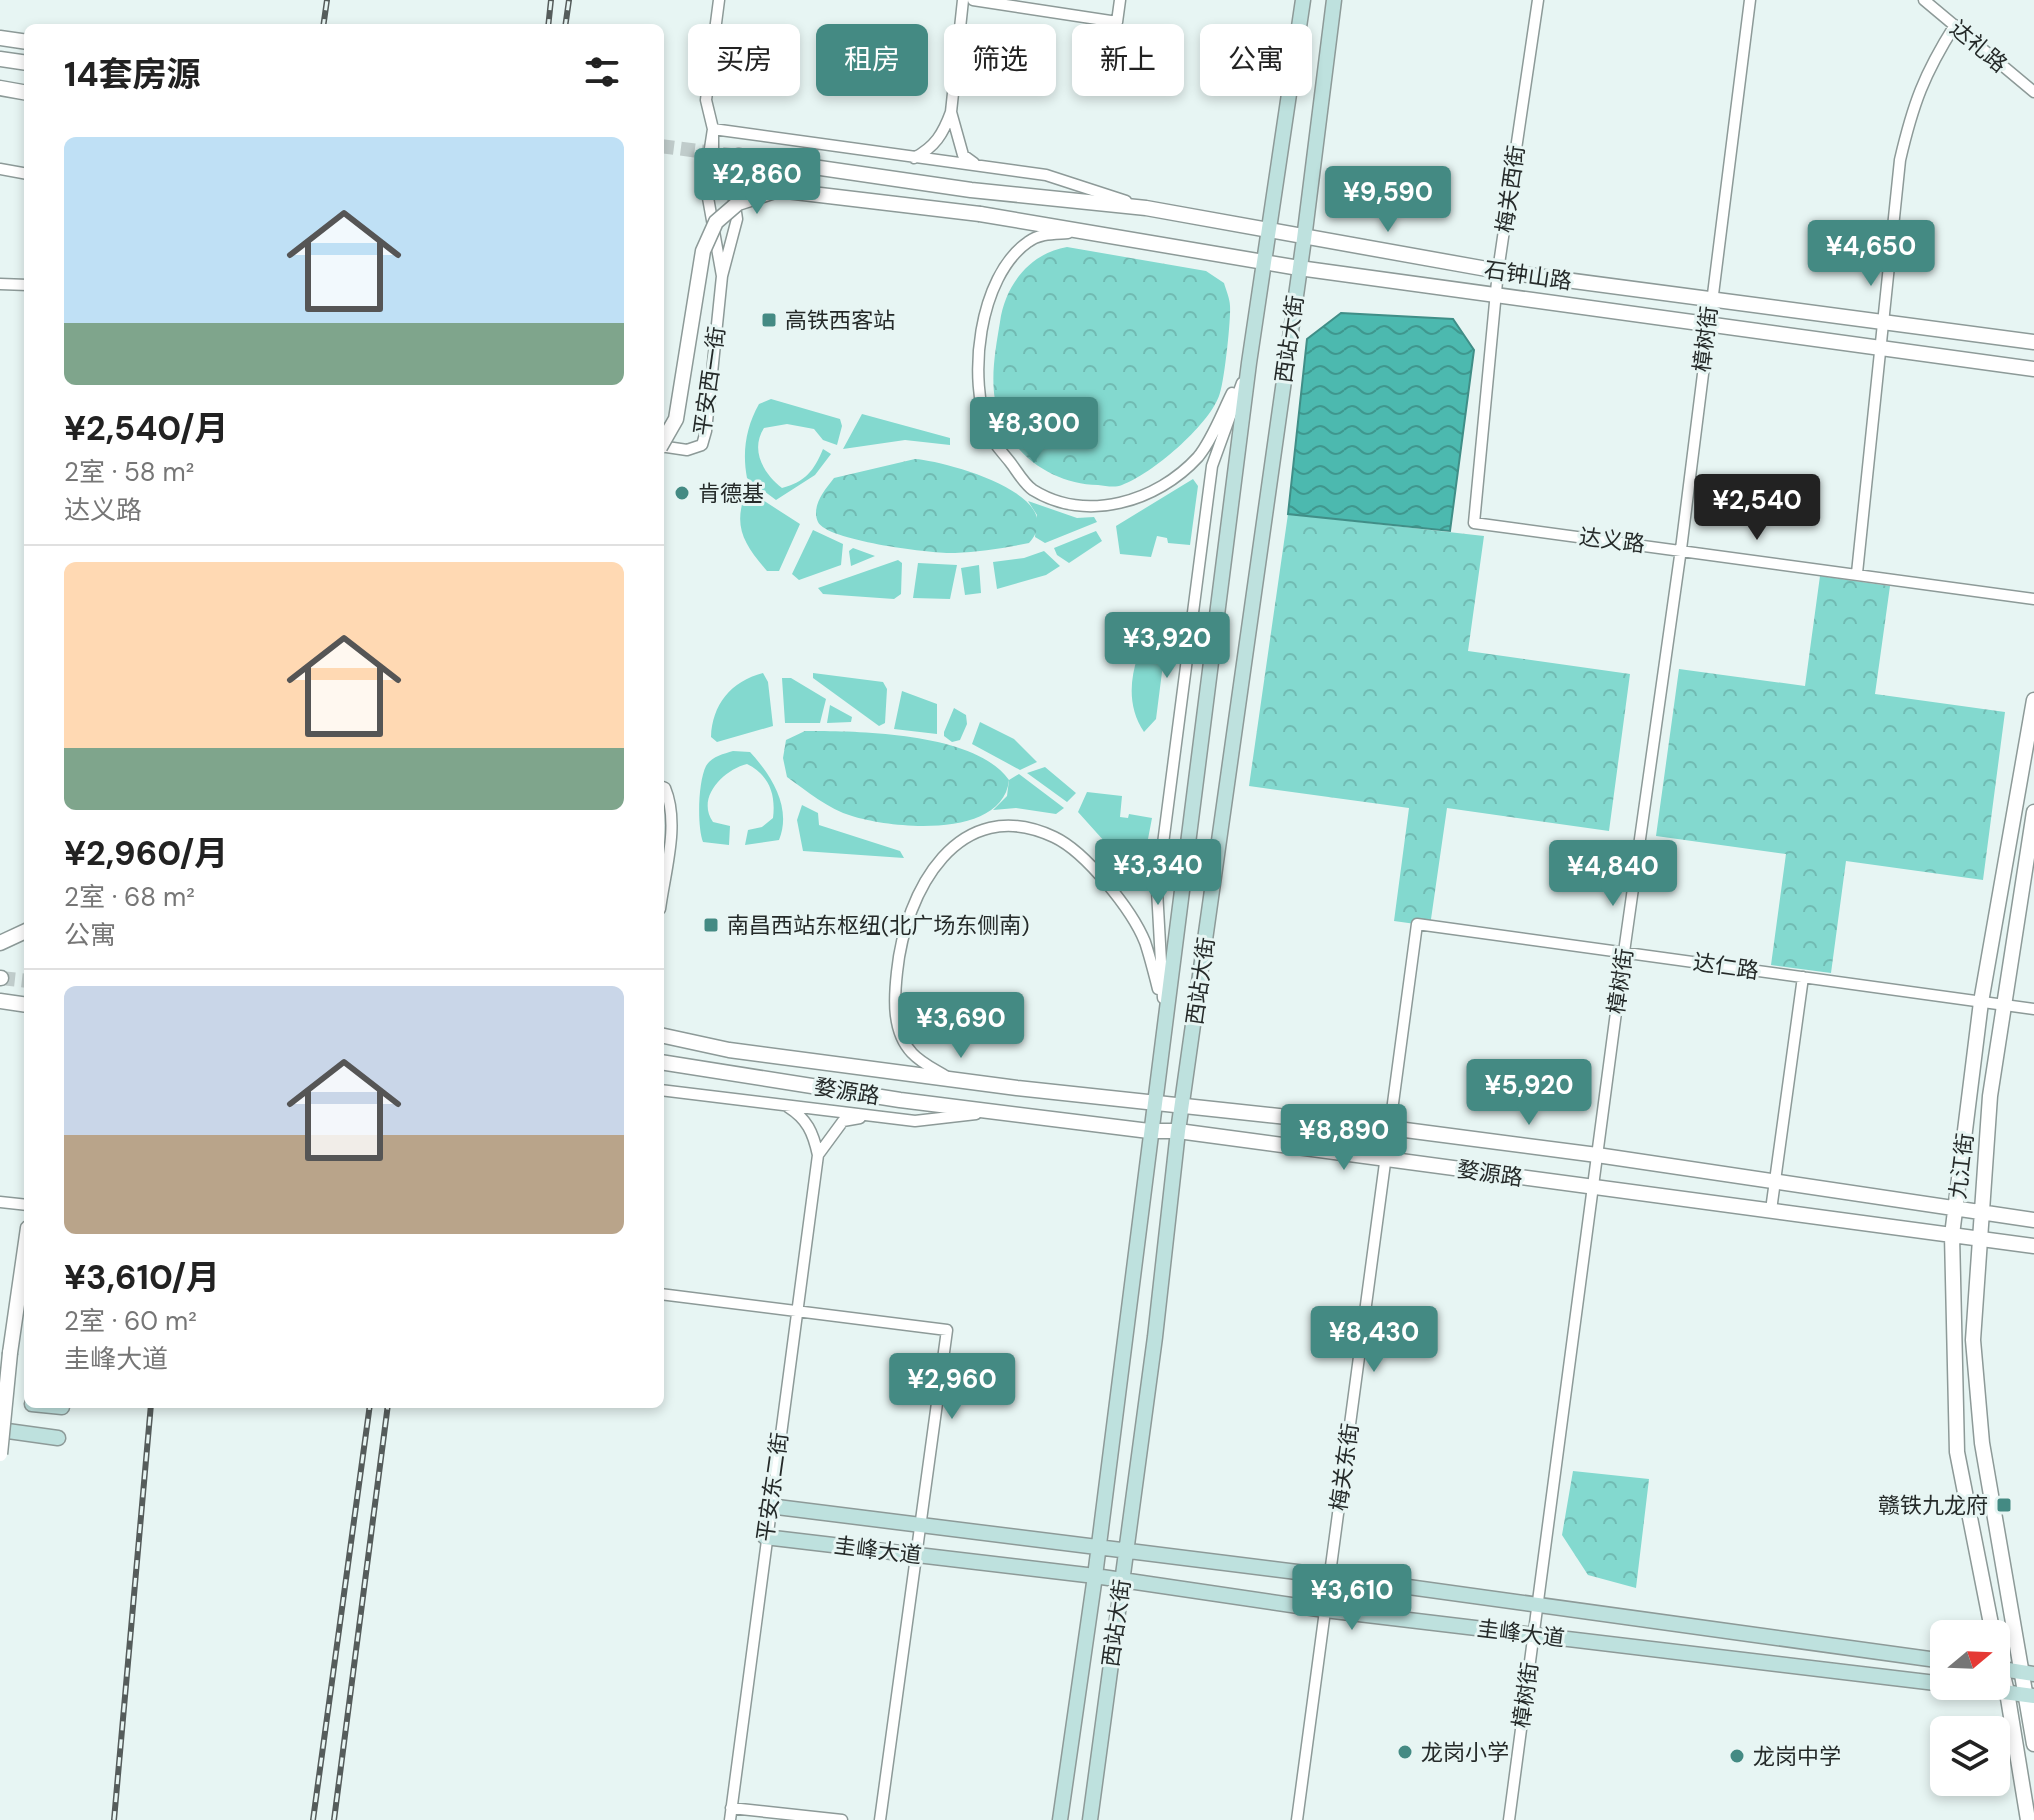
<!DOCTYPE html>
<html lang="zh">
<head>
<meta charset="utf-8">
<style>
	:root { --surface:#fff; --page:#f2f2f2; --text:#222; --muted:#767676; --line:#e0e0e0; --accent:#448a83 }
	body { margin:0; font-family:"DM Sans","Noto Sans SC",sans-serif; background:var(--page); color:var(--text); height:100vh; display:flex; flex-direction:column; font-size:30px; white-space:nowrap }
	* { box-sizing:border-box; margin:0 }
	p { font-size:26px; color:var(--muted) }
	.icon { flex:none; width:44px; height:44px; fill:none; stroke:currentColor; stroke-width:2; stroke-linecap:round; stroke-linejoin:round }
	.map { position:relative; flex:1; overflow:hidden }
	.side { position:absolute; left:24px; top:24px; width:640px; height:1384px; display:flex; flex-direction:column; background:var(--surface); border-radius:12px; box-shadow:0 4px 12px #0003 }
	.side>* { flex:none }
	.banner { position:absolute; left:688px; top:24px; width:760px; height:72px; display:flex; gap:16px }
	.needle { width:52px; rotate:71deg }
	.tools { position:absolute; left:1930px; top:1620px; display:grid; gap:16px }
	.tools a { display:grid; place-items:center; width:80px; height:80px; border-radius:12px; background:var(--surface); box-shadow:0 4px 12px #0003; font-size:40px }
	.price { position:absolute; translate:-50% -68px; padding:0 18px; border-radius:8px; background:var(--accent); color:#fff; font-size:26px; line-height:52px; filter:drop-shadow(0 2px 4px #0008) }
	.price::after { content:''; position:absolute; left:50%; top:48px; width:24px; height:18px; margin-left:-12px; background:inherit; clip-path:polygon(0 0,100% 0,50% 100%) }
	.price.current { background:#222; color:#fff }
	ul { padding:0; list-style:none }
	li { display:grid; align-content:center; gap:16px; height:424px; padding:0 40px }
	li+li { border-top:2px solid var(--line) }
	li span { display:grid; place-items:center; height:248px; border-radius:12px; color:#555 }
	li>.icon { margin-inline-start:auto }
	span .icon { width:144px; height:144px; fill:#fffc; stroke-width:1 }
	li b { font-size:34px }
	h2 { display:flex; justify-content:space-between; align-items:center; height:96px; padding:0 40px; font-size:34px }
	.tag { padding:0 28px; border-radius:12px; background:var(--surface); box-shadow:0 4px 12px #0003; font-size:28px; line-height:72px }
	.tag.current { background:var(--accent); color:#fff }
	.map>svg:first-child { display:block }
	.grass { fill:#83d9cf }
	.forest { fill:url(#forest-crowns) }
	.water { fill:url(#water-waves); stroke:#408e87; stroke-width:2 }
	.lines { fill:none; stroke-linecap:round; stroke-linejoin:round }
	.tertiary-tunnel { stroke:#c0cccb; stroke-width:14; stroke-dasharray:14 7; stroke-linecap:butt }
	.minor-casing { stroke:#8d9a98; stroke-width:13 }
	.tertiary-casing { stroke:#8d9a98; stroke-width:17 }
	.secondary-casing { stroke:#8d9a98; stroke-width:17 }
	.minor { stroke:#fff; stroke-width:10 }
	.tertiary { stroke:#fff; stroke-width:14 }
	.secondary { stroke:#bee1de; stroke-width:14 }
	.rail-casing { stroke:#555c5b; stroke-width:6 }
	.rail { stroke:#e7f5f3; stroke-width:3; stroke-dasharray:9; stroke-linecap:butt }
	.tertiary-bridge-casing { stroke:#8d9a98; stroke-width:17; stroke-linecap:butt }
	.tertiary-bridge { stroke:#fff; stroke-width:14 }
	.poi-dot { fill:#448a83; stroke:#e7f5f3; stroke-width:3 }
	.labels { text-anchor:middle; stroke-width:6; stroke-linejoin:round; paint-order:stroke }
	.street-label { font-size:22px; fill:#252a29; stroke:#e7f5f3 }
	.poi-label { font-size:22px; fill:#252a29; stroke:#e7f5f3; text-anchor:start }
</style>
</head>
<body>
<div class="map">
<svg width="2034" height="1820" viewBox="0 0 2034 1820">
	<defs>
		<pattern id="forest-crowns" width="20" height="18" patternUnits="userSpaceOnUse" patternTransform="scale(2)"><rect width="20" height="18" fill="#83d9cf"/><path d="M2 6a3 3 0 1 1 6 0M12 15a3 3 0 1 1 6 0" fill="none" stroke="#71bab2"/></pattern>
		<pattern id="water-waves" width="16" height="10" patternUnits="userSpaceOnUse" patternTransform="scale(2)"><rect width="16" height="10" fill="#4cb9af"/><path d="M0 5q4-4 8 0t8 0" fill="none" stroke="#3f978e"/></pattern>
	</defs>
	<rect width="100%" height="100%" fill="#e7f5f3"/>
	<path class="grass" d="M771,399L840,419L842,426L837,445L823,440L814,429L787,424L764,428C750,450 763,473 782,488C805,482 814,471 823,449L831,454L815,475L776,500L747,478C742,452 746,427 759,404Z
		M862,414L950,438V445L905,440L843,449Z
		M1193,479L1198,486L1190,545L1168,543L1167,538L1157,536L1151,557L1120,554L1116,526Z
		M747,490L800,524L779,571H767C743,543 732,525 747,490Z
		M1028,501L1077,518L1094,517L1097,522L1045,543L1035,537L1037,515Z
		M813,530L843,544L841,565L799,580L792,574Z
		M1096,531L1102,541L1069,563L1057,555L1054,548Z
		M853,548L875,556L851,566L849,551Z
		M1044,551L1060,566L1046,575L997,589L993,562L1024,558Z
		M898,560L902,563L901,594L894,599L823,594L818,588Z
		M918,563L957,565L950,599L913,598Z
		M979,565L981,593L965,595L961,568Z
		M1163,622L1166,641L1156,719L1144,732C1121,698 1134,657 1152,624Z
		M763,673L768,682L773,726L717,742L711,737C712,705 731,681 763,673Z
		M813,673L883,682L887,689L885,723L879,726L813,678Z
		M782,678H791L826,699L820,723H785Z
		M902,691L937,704V734L894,729Z
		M830,705L852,717L851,722L827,723Z
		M954,708L966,715L967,724L960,740L952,742L944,736V732Z
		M980,722L1014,739L1037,762L1020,770L972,744Z
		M733,751L750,752C772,776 792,808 779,840L745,845L748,830L762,827L773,818C776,794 769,775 747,764C723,770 696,798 713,822L730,826L729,845L703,842C697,826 698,782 706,766C711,757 723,754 733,751Z
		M1045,767L1076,793L1067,802L1027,773Z
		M1019,774L1064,808L1056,814L1016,808L993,810L1007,796L1009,780Z
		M1087,792L1122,796L1120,817L1128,818L1129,814L1152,818L1140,881L1078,812Z
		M802,805L818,813L819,825L900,851L904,858L803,851L797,820Z"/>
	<path class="forest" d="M1067,247L1206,271L1224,283C1226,290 1230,299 1230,306C1231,320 1224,385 1219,396C1208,426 1152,474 1122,485C1115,488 1106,486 1098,485C1056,484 1016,459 1000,418C988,388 995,352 1000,322C1005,285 1030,253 1067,247Z
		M915,459C945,461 1072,495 1029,543C1005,548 980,552 955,553C934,554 827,541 818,522C811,506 824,491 834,478Z
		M1288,514L1484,536L1468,651L1630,674L1609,831L1447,808L1430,926L1394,921L1409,808L1249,786Z
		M1820,576L1890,586L1875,694L2005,712L1983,880L1846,861L1831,973L1771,965L1786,854L1656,836L1679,669L1805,686Z
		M805,731C858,731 975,732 1009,780C1003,839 893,829 852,816C828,809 807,791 787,777L783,758L786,740Z
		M1573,1471L1649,1479L1636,1588L1588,1575L1562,1535Z"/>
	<path class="water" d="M1341,313L1453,319L1474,350L1450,531L1288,514L1307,339Z"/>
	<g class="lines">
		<path class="tertiary-tunnel" d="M660,146L738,156
			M1,978L28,981"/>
		<g class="minor-casing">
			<path id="minor" d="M719,0L706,100L713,129L1046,175L1126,201
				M973,0L1117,22L1120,0
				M1538,0L1498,271L1474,523L2034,599
				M1924,0L2034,92
				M951,112L963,0
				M914,158C935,147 943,134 951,112L963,155L974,163
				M0,169L28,174
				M1068,233C1054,234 1040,233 1028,242C978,277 967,380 989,433C993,443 1003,453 1010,462C1017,471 1024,484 1033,490C1086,523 1157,502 1198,457C1212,440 1222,413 1232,393
				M0,284L28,285
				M660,446L687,450L702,445L706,431L722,276L737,219L733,193L713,153V129L705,181L722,276
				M1857,573L1900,160C1913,104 1924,74 1955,25
				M660,786L665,788C680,824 665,871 660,909
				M1163,998L1157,890L1212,466L1242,383
				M947,1077C936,1070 921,1063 912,1053C892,1032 894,999 897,972C905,892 958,792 1054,837C1086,852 1132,910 1145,942C1150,957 1154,973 1158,989
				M660,1090L915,1121L976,1114
				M788,1107C807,1119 813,1132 818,1155L843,1121L860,1118
				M0,1202L28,1205
				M1771,1210L1803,977
				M660,1294L947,1330L880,1820
				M731,1808L842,1820
				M730,1820L818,1155
				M1297,1820L1417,924L2034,1009
				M1509,1820L1624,952L1681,549L1750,0"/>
		</g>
		<g class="tertiary-casing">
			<path id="tertiary" d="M0,38L28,42
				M0,59L28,63
				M0,88L28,93
				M738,156L971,190L1146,208L1498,271L2034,342
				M980,214L1299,268L2034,369
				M2034,812L1990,1096L1973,1340L1982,1443L2034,1744
				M0,943L28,930
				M0,978H1
				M0,1001L28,1005
				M660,1035L729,1050L1017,1088L1390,1128L1597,1155L2034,1220
				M660,1062L900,1100L1149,1131H1178L2034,1246
				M10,1353L28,1228
				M1993,1634L1957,1452L1952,1235L1981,1002L2034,700
				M1996,1647L2007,1692L2028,1820"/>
		</g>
		<g class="secondary-casing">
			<path id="secondary" d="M32,1404L62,1407
				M0,1430L58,1438
				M769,1506L1329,1576L1944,1661
				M765,1537L1095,1576L1325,1610L1944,1684
				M1996,1668L2034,1674
				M1959,1686L2034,1696
				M1060,1820L1095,1576L1249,363L1303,0
				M1090,1820L1155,1337L1178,1131L1304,239L1334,0"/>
		</g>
		<use href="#minor" class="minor"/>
		<use href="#tertiary" class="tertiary"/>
		<use href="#secondary" class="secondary"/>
		<g class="rail-casing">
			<path id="rail" d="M323,28L327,0
				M548,28L551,0
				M565,28L569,0
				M114,1820L151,1404
				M313,1820L370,1404
				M334,1820L388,1404"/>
		</g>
		<use href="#rail" class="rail"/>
		<g class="tertiary-bridge-casing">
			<path id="tertiary-bridge" d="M660,447L676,419L703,251L716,222L738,203L778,190L980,214
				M0,1454L10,1353"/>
		</g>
		<use href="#tertiary-bridge" class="tertiary-bridge"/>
	</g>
	<g class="poi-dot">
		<rect x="761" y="312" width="16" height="16" rx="4"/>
		<circle cx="682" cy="493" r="8"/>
		<rect x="703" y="917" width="16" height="16" rx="4"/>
		<rect x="1996" y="1497" width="16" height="16" rx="4"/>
		<circle cx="1405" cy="1752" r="8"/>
		<circle cx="1737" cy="1756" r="8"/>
	</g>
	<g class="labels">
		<g class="street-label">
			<text transform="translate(1979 46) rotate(40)" y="8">达礼路</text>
			<text transform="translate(1510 189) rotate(-82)" y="8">梅关西街</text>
			<text transform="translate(1528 275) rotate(8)" y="8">石钟山路</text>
			<text transform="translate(1289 339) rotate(-82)" y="8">西站大街</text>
			<text transform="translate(1705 339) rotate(-83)" y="8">樟树街</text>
			<text transform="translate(709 381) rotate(-82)" y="8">平安西一街</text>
			<text transform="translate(1612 540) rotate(7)" y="8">达义路</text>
			<text transform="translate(1726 966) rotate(8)" y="8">达仁路</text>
			<text transform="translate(1200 981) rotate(-82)" y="8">西站大街</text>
			<text transform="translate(1620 981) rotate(-82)" y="8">樟树街</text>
			<text transform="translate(847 1091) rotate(9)" y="8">婺源路</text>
			<text transform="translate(1961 1166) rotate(-83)" y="8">九江街</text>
			<text transform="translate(1490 1173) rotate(8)" y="8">婺源路</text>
			<text transform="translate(1344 1467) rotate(-82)" y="8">梅关东街</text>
			<text transform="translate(772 1487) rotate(-82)" y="8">平安东二街</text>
			<text transform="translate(878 1550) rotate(7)" y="8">圭峰大道</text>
			<text transform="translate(1116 1623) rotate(-82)" y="8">西站大街</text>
			<text transform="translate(1521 1633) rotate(7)" y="8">圭峰大道</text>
			<text transform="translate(1525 1695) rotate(-82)" y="8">樟树街</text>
		</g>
		<g class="poi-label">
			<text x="785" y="328">高铁西客站</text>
			<text x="698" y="501">肯德基</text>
			<text x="727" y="933">南昌西站东枢纽(北广场东侧南)</text>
			<text x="1988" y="1513" text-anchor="end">赣铁九龙府</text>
			<text x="1421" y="1760">龙岗小学</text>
			<text x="1753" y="1764">龙岗中学</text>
		</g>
	</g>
</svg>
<div class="tools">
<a><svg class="needle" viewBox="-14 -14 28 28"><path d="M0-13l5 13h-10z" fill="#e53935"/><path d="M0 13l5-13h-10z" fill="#767676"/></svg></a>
<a><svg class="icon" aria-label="layers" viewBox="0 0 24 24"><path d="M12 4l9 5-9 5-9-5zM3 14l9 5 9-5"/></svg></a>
</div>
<b class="price" style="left:757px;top:216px">¥2,860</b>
<b class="price" style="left:1388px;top:234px">¥9,590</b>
<b class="price" style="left:1871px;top:288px">¥4,650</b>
<b class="price" style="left:1034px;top:465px">¥8,300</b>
<b class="price current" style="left:1757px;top:542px">¥2,540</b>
<b class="price" style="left:1167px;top:680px">¥3,920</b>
<b class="price" style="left:1158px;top:907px">¥3,340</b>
<b class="price" style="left:1613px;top:908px">¥4,840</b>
<b class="price" style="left:961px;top:1060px">¥3,690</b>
<b class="price" style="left:1529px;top:1127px">¥5,920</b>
<b class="price" style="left:1344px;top:1172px">¥8,890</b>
<b class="price" style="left:1374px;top:1374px">¥8,430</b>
<b class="price" style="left:952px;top:1421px">¥2,960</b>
<b class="price" style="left:1352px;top:1632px">¥3,610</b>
<div class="banner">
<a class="tag">买房</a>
<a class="tag current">租房</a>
<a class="tag">筛选</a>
<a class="tag">新上</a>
<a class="tag">公寓</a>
</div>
<section class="side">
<h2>14套房源<svg class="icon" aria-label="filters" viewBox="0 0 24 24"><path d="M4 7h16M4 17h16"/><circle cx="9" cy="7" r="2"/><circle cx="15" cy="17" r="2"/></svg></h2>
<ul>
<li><span style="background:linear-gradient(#bfe0f5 75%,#7fa58c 0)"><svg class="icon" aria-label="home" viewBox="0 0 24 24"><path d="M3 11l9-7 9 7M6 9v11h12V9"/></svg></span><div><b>¥2,540/月</b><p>2室 · 58 m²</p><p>达义路</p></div></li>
<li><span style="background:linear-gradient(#ffd9b3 75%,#7fa58c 0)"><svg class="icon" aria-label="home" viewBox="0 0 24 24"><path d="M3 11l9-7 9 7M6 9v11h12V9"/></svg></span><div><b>¥2,960/月</b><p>2室 · 68 m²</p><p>公寓</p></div></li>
<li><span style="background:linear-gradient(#c9d6e8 60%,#b9a48a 0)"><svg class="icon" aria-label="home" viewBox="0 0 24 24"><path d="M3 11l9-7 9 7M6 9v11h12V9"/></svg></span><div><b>¥3,610/月</b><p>2室 · 60 m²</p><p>圭峰大道</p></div></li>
</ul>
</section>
</div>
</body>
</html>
